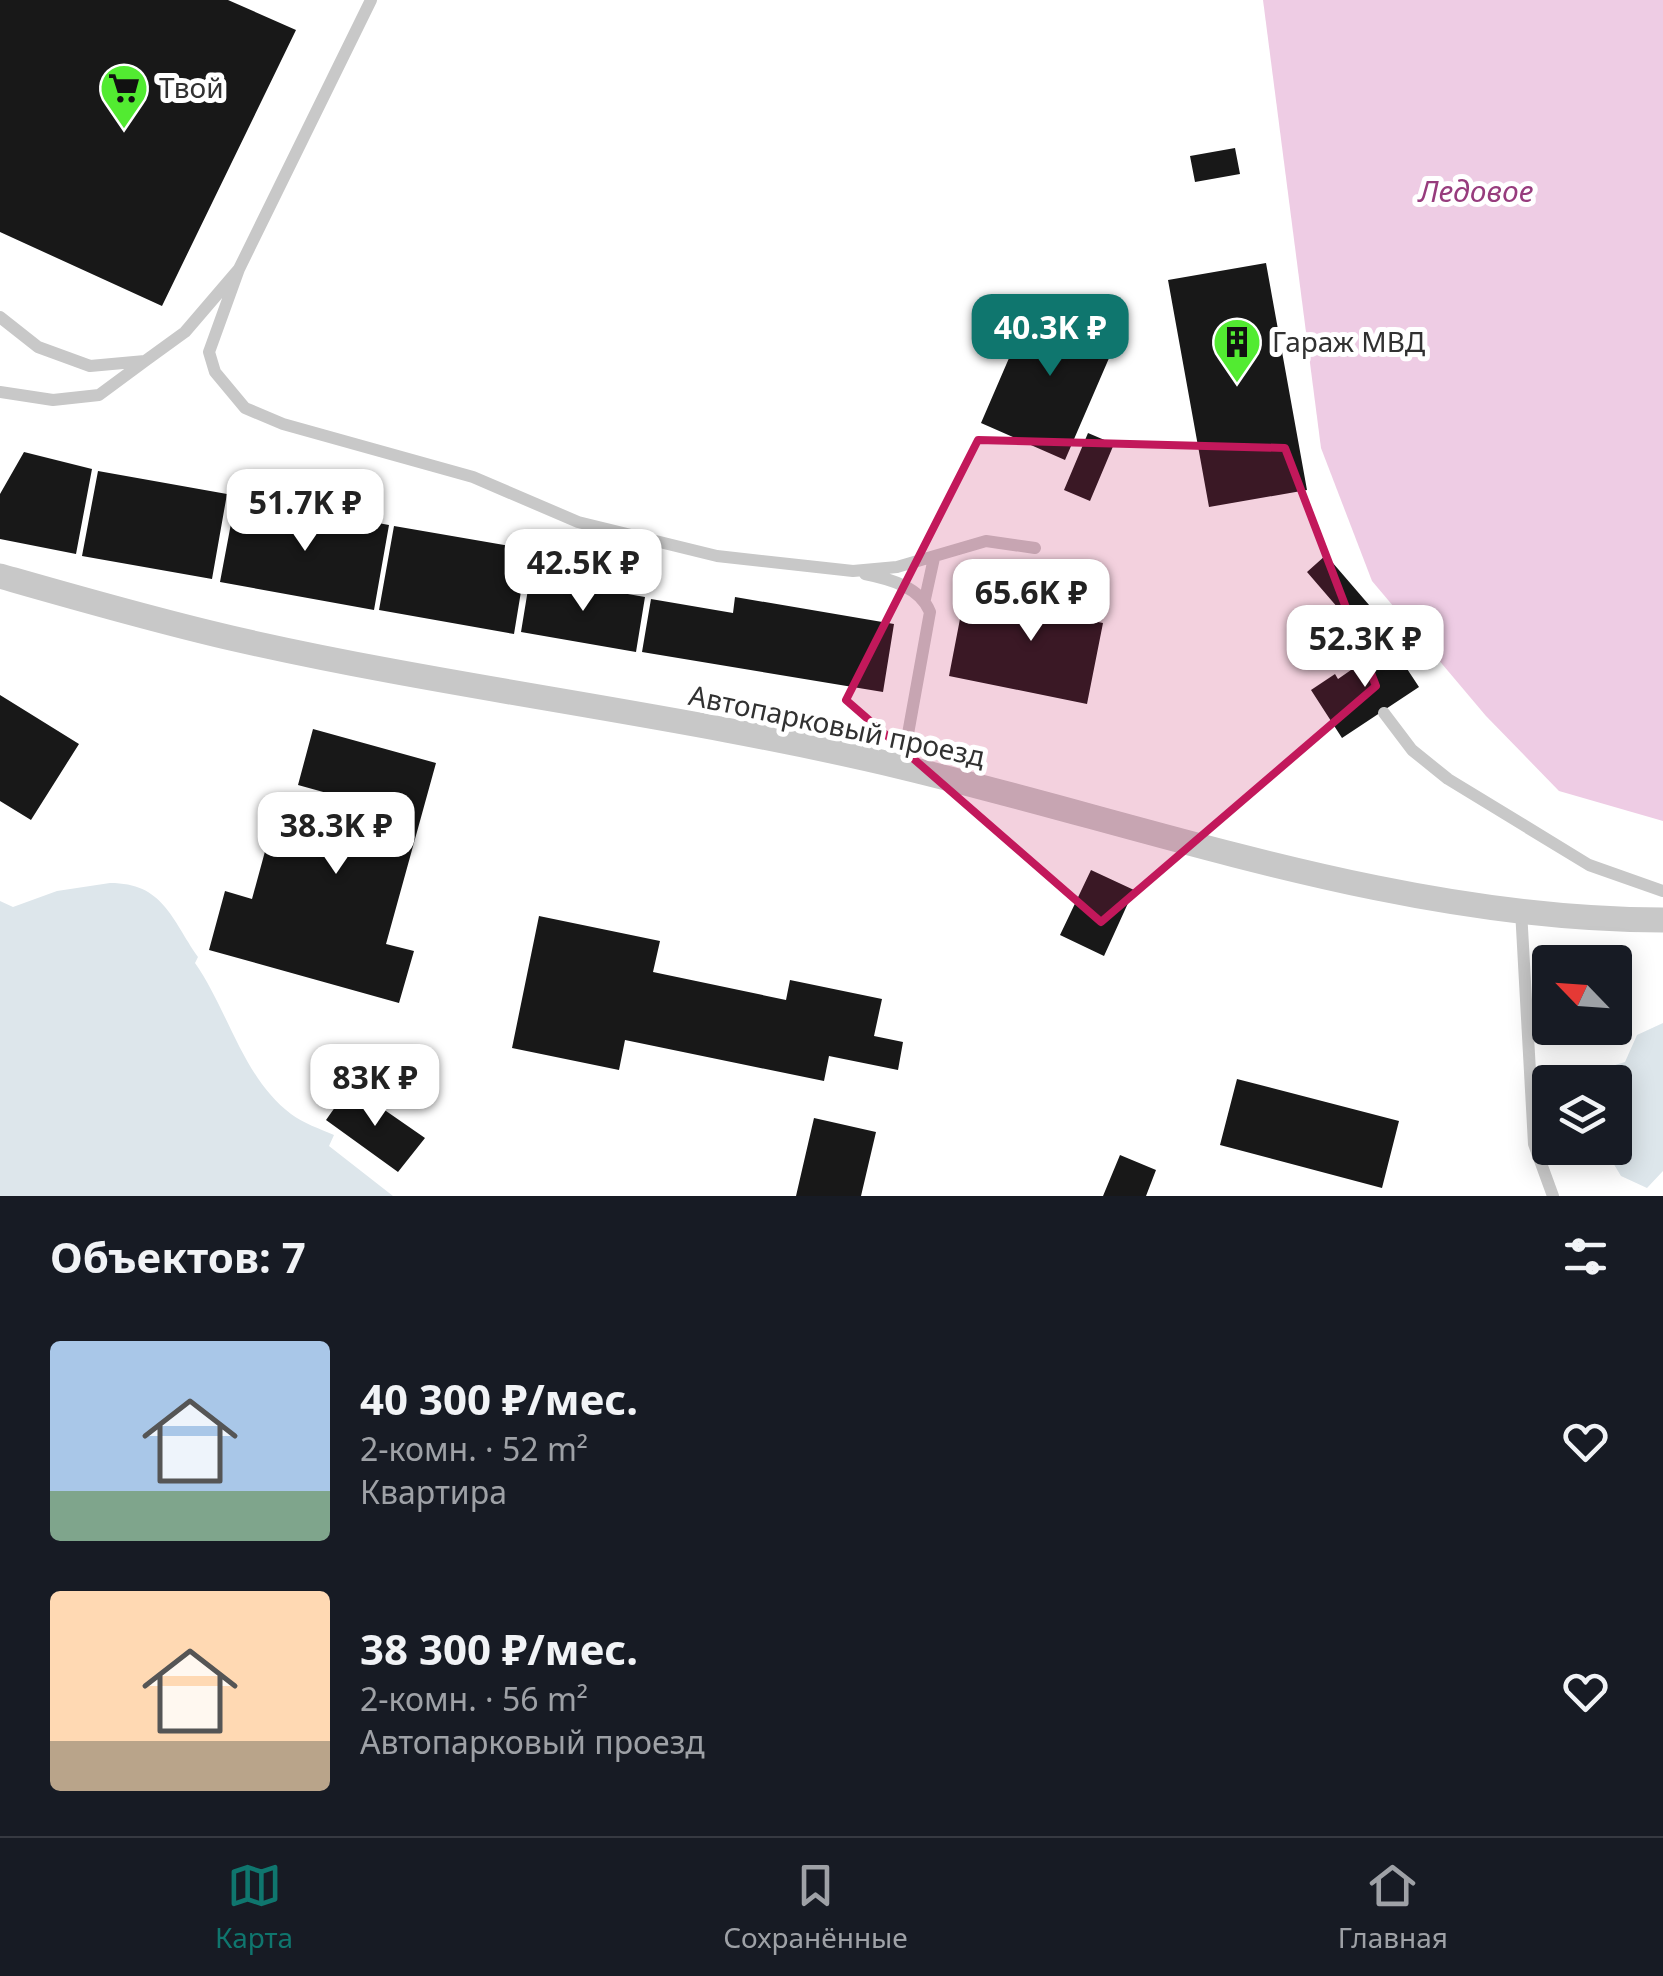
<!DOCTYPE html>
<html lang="ru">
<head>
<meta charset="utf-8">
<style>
	:root { --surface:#171b24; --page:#20242c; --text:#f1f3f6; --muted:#9ea1a6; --line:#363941; --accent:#0f766e }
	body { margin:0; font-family:"Noto Sans",sans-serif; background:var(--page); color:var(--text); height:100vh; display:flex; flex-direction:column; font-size:38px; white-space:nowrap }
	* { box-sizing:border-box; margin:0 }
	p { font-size:32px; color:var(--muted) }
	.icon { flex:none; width:55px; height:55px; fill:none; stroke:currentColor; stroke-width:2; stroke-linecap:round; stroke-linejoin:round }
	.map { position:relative; height:1196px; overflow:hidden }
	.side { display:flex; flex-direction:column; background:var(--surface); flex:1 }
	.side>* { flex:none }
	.needle { width:65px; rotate:295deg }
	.controls { position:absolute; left:1532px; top:945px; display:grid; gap:20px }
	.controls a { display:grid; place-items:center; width:100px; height:100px; border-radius:10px; background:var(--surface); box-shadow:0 5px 25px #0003; font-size:50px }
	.price { position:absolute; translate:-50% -85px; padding:0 22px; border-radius:20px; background:#fff; color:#222; font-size:32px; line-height:65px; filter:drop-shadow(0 2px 5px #0008) }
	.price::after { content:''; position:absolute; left:50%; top:60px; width:30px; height:22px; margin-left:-15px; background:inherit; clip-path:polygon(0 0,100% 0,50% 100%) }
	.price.selected { background:var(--accent); color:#fff }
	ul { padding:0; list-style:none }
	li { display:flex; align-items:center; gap:30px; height:250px; padding:0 50px }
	li span { display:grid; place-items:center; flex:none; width:280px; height:200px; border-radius:10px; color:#555 }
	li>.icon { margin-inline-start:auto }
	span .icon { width:120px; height:120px; fill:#fffc; stroke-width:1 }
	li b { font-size:42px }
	h2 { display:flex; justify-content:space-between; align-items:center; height:120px; padding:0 50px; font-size:42px }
	.menu { display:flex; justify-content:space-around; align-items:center; height:140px; border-top:2px solid var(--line); background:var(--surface); font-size:28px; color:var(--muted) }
	.menu a { display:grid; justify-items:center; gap:5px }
	.menu .selected { color:var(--accent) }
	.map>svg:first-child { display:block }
	.green { fill:#dde6eb }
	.water { fill:#eecce4 }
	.building { fill:#181818 }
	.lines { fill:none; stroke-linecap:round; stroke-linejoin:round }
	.service { stroke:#c8c8c8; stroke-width:12 }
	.minor { stroke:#c8c8c8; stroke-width:25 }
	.marked { fill:#c2185b; fill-opacity:0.2; stroke:#c2185b; stroke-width:8; stroke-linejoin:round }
	.labels { text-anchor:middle; stroke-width:10; stroke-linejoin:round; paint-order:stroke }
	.poi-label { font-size:28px; fill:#313131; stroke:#fff; text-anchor:start }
	.street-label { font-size:28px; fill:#313131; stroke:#fff }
	.water-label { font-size:30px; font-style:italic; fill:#973c7d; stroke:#fff }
</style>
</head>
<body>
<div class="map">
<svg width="1663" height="1196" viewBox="0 0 1663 1196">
	<rect width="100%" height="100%" fill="#fff"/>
	<path class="green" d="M110,883C163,883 171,918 198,957L195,963C228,1010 243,1078 291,1114C303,1123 320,1129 334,1135L329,1146L393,1196H0V901L13,907L57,891Z
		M1663,1023V1171L1647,1188L1621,1176L1604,1148H1615V1082H1607L1615,1065L1625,1062L1637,1035Z"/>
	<path class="water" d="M1263,0H1663V821L1559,791L1486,716L1372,581L1321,448Z"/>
	<path class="building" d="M0,0H228L296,30L162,306L0,232Z
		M1235,148L1240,174L1195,182L1190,156Z
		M1266,263L1307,490L1209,507L1168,280Z
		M1035,298L1119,335L1065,460L981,423Z
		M1088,433L1114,444L1090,501L1064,490Z
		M24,452L92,469L76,554L0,539V494Z
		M98,471L227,494L212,579L82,556Z
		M236,497L389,525L374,610L220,582Z
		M394,526L528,549L514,634L379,610Z
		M1326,555L1382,620L1363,637L1307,572Z
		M530,577L645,597L636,652L521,632Z
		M1068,578L1101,584L1093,621L1103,623L1087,704L949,676L965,593L1061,612Z
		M735,597L894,624L883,692L642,652L651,599L733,613Z
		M1390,643L1419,687L1342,738L1311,690L1335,674L1338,679Z
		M0,695L79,744L31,820L0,801Z
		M313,729L436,763L386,944L414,951L399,1003L209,950L225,891L252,899L273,822L359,846L370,805L298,785Z
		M1091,870L1134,890L1104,956L1060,935Z
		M539,916L660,941L653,972L786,1000L790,980L882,999L874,1036L903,1042L898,1070L829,1056L824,1081L625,1040L619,1070L512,1048Z
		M1237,1079L1399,1121L1382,1188L1220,1145Z
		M350,1086L425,1138L398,1172L326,1120Z
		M814,1118L876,1132L861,1196H796Z
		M1120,1155L1156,1170L1146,1196H1103Z"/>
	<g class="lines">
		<path class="service" d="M239,269L209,352L215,372L245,408L283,424L473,477L578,522L717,556L853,571L897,567L986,541L1035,548
			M0,317L38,347L90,366L145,361L185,332L239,269L371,0
			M0,392L53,400L99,395L145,361
			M865,574C890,579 920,587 930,612L902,767
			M925,599L934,558
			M1384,713L1412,750L1448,779L1589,865L1663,891
			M1521,910L1534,1144L1553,1196"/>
		<path class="minor" d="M0,576C77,598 153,620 231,638C453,689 681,714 902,767C1152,827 1403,920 1663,920"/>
	</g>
	<path class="marked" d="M978,440L1285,448L1376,686L1101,922L846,700Z"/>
	<defs>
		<g id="supermarket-pin" transform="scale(2.5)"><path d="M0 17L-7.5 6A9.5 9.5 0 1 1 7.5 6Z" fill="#52eb31" stroke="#fff"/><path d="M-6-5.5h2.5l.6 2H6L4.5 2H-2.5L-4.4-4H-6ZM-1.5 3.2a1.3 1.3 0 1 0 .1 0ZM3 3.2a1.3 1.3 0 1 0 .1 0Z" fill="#111"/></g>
		<g id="building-pin" transform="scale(2.5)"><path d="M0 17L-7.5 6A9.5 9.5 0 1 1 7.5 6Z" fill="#52eb31" stroke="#fff"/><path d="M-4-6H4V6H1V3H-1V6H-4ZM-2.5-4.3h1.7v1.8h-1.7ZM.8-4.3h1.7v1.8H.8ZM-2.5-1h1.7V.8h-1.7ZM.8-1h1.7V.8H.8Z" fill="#111"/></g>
	</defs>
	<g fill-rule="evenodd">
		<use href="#supermarket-pin" x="124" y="88"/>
		<use href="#building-pin" x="1237" y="342"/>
	</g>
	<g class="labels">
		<g class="poi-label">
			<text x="159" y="98">Твой</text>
			<text x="1272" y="352">Гараж МВД</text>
		</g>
		<g class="street-label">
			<text transform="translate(837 726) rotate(12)" y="10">Автопарковый проезд</text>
		</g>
		<g class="water-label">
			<text x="1476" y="202">Ледовое</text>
		</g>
	</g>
</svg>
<div class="controls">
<a><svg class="needle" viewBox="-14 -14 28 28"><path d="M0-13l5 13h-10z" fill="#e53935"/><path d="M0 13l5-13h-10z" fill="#9ea1a6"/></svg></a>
<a><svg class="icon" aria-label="layers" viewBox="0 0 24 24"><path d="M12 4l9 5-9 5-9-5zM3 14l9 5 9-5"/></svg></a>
</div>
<b class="price selected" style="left:1050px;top:379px">40.3K ₽</b>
<b class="price" style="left:305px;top:554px">51.7K ₽</b>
<b class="price" style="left:583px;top:614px">42.5K ₽</b>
<b class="price" style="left:1031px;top:644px">65.6K ₽</b>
<b class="price" style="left:1365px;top:690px">52.3K ₽</b>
<b class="price" style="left:336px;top:877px">38.3K ₽</b>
<b class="price" style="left:375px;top:1129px">83K ₽</b>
</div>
<section class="side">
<h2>Объектов: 7<svg class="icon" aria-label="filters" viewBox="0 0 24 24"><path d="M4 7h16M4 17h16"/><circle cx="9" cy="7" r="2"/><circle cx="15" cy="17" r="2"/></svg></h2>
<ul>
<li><span style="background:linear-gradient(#a9c7e8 75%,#7fa58c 0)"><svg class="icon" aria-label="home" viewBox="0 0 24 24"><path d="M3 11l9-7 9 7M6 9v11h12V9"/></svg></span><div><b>40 300 ₽/мес.</b><p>2-комн. · 52 m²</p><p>Квартира</p></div><svg class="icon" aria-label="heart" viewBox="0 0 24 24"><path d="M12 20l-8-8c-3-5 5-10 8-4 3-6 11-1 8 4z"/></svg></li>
<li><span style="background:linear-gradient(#ffd9b3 75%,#b9a48a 0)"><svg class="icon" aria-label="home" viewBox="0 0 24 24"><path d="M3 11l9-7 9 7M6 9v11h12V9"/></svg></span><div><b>38 300 ₽/мес.</b><p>2-комн. · 56 m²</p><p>Автопарковый проезд</p></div><svg class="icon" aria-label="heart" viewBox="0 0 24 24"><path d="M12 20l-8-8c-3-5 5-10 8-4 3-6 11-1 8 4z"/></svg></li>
</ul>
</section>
<nav class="menu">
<a class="selected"><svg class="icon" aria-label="map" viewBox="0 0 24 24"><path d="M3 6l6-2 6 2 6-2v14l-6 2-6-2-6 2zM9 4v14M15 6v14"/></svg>Карта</a>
<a><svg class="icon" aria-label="saved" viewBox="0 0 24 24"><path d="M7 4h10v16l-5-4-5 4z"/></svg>Сохранённые</a>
<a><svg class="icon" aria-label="home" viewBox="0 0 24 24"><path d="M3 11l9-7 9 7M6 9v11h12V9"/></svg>Главная</a>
</nav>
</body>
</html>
